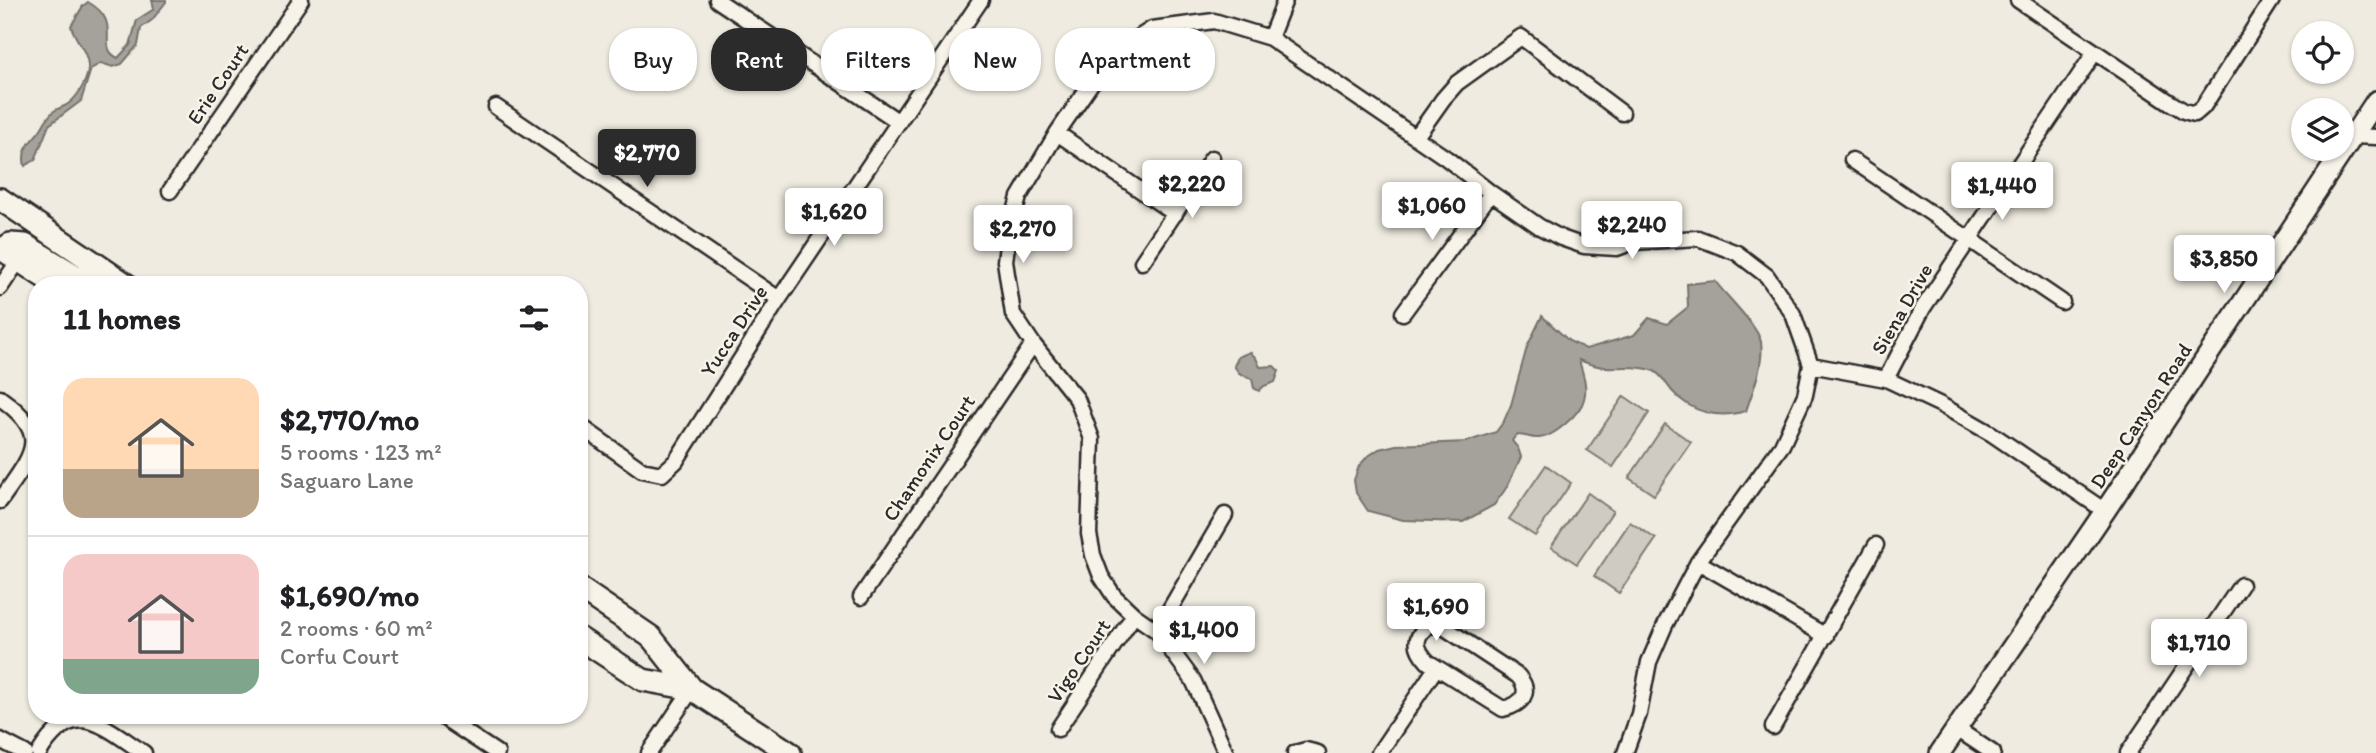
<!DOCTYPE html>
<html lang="en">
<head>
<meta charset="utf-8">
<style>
	:root { --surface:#fff; --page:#f2f2f2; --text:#202124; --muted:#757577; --line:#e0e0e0; --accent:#2b2b2b }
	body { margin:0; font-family:Itim,sans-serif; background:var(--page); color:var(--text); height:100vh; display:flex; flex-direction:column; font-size:26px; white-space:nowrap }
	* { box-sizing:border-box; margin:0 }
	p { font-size:23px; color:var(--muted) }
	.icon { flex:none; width:38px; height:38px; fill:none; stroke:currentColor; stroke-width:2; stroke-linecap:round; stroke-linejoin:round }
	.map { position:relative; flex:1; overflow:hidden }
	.drawer { position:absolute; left:28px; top:276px; width:560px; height:448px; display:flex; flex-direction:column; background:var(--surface); border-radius:28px; box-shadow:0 2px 5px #0004 }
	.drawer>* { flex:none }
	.banner { position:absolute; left:609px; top:28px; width:665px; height:63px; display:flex; gap:14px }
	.buttons { position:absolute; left:2291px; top:21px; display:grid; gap:14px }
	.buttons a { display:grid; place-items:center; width:63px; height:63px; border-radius:50%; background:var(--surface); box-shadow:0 2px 5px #0004; font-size:35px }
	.price { position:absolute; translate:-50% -60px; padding:0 16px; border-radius:7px; background:#fff; color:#222; font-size:23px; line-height:46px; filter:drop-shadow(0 2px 4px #0008) }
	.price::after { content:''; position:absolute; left:50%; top:42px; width:21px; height:16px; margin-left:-10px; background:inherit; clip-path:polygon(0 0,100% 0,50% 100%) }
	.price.current { background:var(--accent); color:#fff }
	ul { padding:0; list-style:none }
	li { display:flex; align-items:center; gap:21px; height:175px; padding:0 35px }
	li+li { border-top:2px solid var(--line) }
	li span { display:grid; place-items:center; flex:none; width:196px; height:140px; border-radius:21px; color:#555 }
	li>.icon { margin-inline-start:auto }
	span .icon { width:84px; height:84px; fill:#fffc; stroke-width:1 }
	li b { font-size:30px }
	h2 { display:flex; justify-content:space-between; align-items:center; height:84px; padding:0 35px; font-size:30px }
	.tag { padding:0 24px; border-radius:28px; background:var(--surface); box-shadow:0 2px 5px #0004; font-size:24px; line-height:63px }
	.tag.current { background:var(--accent); color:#fff }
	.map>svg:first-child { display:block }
	.green { fill:#cfcbc2; stroke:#7d7b76; stroke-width:2 }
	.water { fill:#a4a29a; stroke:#74726e; stroke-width:2 }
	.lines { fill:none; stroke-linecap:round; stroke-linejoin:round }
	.minor-casing { stroke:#2b2b2b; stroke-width:19 }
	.tertiary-casing { stroke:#2b2b2b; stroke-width:24 }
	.secondary-casing { stroke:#2b2b2b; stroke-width:26 }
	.minor { stroke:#f7f3e8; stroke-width:14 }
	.tertiary { stroke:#f7f3e8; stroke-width:19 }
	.secondary { stroke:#f7f3e8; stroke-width:21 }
	.labels { text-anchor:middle; stroke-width:5; stroke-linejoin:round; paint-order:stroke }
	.street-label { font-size:21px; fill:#2b2b2b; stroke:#f7f3e8 }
</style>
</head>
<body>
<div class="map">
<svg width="2376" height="753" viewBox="0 0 2376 753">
	<rect width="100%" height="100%" fill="#efebe0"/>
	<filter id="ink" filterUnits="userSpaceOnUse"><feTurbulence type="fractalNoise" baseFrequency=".0143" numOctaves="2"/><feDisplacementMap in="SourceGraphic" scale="14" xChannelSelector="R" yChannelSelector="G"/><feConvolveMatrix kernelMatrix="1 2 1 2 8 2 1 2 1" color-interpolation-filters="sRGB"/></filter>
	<g filter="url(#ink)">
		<path class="green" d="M1624,396L1649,413L1613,467L1587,450Z
			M1665,424L1691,442L1654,495L1629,478Z
			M1546,465L1571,483L1535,536L1509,519Z
			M1588,493L1613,511L1577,564L1551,547Z
			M1630,522L1656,539L1619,593L1594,576Z"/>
		<path class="water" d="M152,0H166V2L152,20L141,28L138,45L122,64L113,67L101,63L91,69L81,101L49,125L35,160L25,166C21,150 29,143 38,133C44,126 46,117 54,111C58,108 64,107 68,104C78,97 89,78 88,66C88,52 75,40 71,26L83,6L88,2C125,23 94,47 118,58L130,45L137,20L154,9Z
			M1715,281C1726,296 1758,326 1761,342C1764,365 1753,390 1746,411C1718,419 1692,413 1672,391C1667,385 1661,374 1654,371C1639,365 1621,368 1605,367C1596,367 1587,363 1579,360C1582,372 1588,385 1584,399C1581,413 1553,438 1538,438C1531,439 1524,434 1516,435L1512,441L1518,448L1521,457L1507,487L1494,505L1463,522L1403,520L1368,511L1356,493L1354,480L1359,466L1367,457L1379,449L1396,445L1466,442L1496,432L1504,421L1511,405L1527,347L1542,316L1569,341L1586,349L1634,335L1649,318L1667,324L1688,307L1687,284Z
			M1250,352L1256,358L1260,367L1274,366L1279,371L1275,382L1264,386L1259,391L1254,388L1252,379L1239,373L1234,366L1238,357Z"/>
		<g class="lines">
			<g class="minor-casing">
				<path id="minor" d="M717,0L899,122
					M2018,0L2171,103L2184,111L2195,114L2203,107L2272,0
					M1270,38L1285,0
					M496,107L779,299
					M1057,133L1175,214
					M2352,136L2376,137
					M1416,137L1443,99L1457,83L1521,37L1622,113
					M1852,160L2062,302
					M170,191L301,0
					M1142,262L1212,158
					M0,288L19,260
					M1403,313L1491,193
					M1811,365L1886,379L1941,405L1992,434L2105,511
					M1886,379L1923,308L2095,52
					M0,398C54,436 31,456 0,501
					M579,425L642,470L662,474L676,461L779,299L981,0
					M1698,562L1826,636
					M861,597L1033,344
					M1431,624L1442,626L1518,676C1533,693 1521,705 1503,709L1428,662C1414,647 1413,636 1431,624Z
					M1157,631L1225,515
					M441,716L497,753
					M1773,727L1876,545
					M1058,729L1134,615
					M1957,729L1993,753
					M0,740L25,753
					M39,753C74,696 102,725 144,753
					M649,753L692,689
					M1226,753L1193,680L1157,631L1134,615L1114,596L1101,576L1093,555L1089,534L1092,439L1077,399L1033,344L1013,314L1005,261L1008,238L1019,197L1057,133L1110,56L1152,29L1214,21L1270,38L1446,158L1491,193L1540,227L1561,238L1584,246L1617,248L1633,242L1698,238L1737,253L1767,276L1793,314L1811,365L1805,395L1782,445L1698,562L1665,625L1649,662L1639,714L1625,753
					M1295,753L1306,750L1318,753
					M1379,753L1436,668
					M2128,753L2241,585"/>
			</g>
			<g class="tertiary-casing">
				<path id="tertiary" d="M1940,753L2105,511L2376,101"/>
			</g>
			<g class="secondary-casing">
				<path id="secondary" d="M0,199L127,285
					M0,248L56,285
					M3,250L10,244L25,245L91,285
					M579,588L651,637L692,689L790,753
					M579,638L643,680L692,689"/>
			</g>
			<use href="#minor" class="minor"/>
			<use href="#tertiary" class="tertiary"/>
			<use href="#secondary" class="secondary"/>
		</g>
	</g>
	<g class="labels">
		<g class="street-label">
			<text transform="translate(218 84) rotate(-56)" y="7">Erie Court</text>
			<text transform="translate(1902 309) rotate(-60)" y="7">Siena Drive</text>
			<text transform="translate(734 331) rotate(-57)" y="7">Yucca Drive</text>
			<text transform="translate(2141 416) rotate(-57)" y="7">Deep Canyon Road</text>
			<text transform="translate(929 458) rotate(-56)" y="7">Chamonix Court</text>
			<text transform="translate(1079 661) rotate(-56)" y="7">Vigo Court</text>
		</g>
	</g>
</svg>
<div class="buttons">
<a><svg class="icon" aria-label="locate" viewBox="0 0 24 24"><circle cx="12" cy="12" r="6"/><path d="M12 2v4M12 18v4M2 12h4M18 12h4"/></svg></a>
<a><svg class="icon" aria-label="layers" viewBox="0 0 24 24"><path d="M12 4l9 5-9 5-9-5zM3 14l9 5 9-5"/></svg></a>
</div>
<b class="price current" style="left:647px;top:189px">$2,770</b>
<b class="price" style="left:1192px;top:220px">$2,220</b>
<b class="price" style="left:2002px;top:222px">$1,440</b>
<b class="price" style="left:1432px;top:242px">$1,060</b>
<b class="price" style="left:834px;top:248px">$1,620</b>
<b class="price" style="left:1632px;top:261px">$2,240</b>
<b class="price" style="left:1023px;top:265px">$2,270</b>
<b class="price" style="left:2224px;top:295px">$3,850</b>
<b class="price" style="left:1436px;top:643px">$1,690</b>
<b class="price" style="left:1204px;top:666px">$1,400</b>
<b class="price" style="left:2199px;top:679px">$1,710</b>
<div class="banner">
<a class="tag">Buy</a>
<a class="tag current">Rent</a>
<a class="tag">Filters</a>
<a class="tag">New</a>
<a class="tag">Apartment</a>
</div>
<section class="drawer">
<h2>11 homes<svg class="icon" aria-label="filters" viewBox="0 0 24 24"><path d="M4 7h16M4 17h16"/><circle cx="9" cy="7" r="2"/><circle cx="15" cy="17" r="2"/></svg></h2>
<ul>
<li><span style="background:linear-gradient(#ffd9b3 65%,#b9a48a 0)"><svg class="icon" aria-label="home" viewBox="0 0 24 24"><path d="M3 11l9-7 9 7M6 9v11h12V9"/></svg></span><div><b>$2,770/mo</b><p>5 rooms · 123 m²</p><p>Saguaro Lane</p></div></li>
<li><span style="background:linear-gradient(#f6c9c9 75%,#7fa58c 0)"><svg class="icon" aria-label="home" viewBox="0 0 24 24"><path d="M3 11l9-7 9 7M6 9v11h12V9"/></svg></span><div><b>$1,690/mo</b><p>2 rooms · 60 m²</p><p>Corfu Court</p></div></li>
</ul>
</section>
</div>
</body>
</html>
